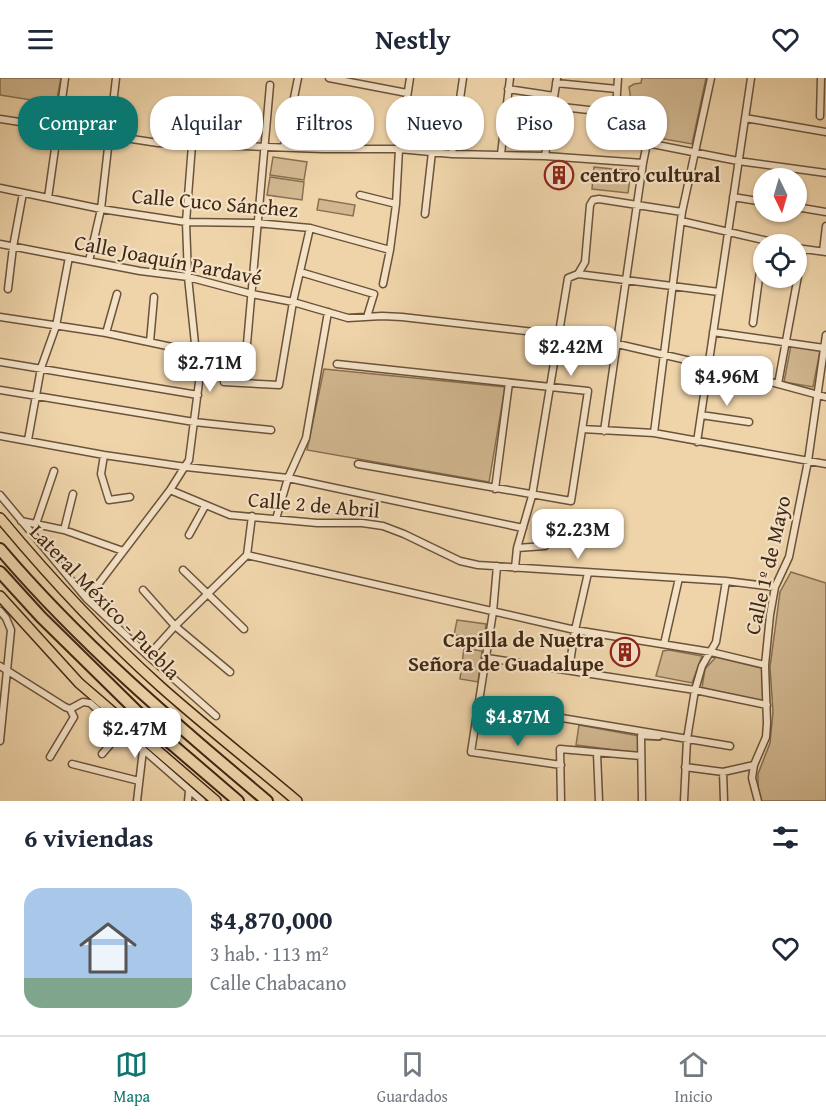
<!DOCTYPE html>
<html lang="es">
<head>
<meta charset="utf-8">
<style>
	:root { --surface:#fff; --page:#f6f6f7; --text:#1f2937; --muted:#747a83; --line:#e0e1e3; --accent:#0f766e }
	body { margin:0; font-family:"Gentium Book Plus",serif; background:var(--page); color:var(--text); height:100vh; display:flex; flex-direction:column; font-size:22px; white-space:nowrap }
	* { box-sizing:border-box; margin:0 }
	p { font-size:20px; color:var(--muted) }
	.icon { flex:none; width:33px; height:33px; fill:none; stroke:currentColor; stroke-width:2; stroke-linecap:round; stroke-linejoin:round }
	.map { position:relative; height:723px; overflow:hidden }
	.side { display:flex; flex-direction:column; background:var(--surface); flex:1 }
	.side>* { flex:none }
	.top-card { position:absolute; left:18px; top:18px; width:790px; height:54px; display:flex; gap:12px }
	.needle { width:39px; rotate:175deg }
	.fabs { position:absolute; left:753px; top:90px; display:grid; gap:12px }
	.fabs a { display:grid; place-items:center; width:54px; height:54px; border-radius:50%; background:var(--surface); box-shadow:0 2px 4px #0004; font-size:30px }
	.price { position:absolute; translate:-50% -51px; padding:0 14px; border-radius:12px; background:#fff; color:#222; font-size:20px; line-height:39px; filter:drop-shadow(0 2px 3px #0008) }
	.price::after { content:''; position:absolute; left:50%; top:36px; width:18px; height:14px; margin-left:-9px; background:inherit; clip-path:polygon(0 0,100% 0,50% 100%) }
	.price.active { background:var(--accent); color:#fff }
	ul { padding:0; list-style:none }
	li { display:flex; align-items:center; gap:18px; height:150px; padding:0 24px }
	li span { display:grid; place-items:center; flex:none; width:168px; height:120px; border-radius:18px; color:#555 }
	li>.icon { margin-inline-start:auto }
	span .icon { width:72px; height:72px; fill:#fffc; stroke-width:1 }
	li b { font-size:26px }
	h2 { display:flex; justify-content:space-between; align-items:center; height:72px; padding:0 24px; font-size:26px }
	.chip { padding:0 21px; border-radius:24px; background:var(--surface); box-shadow:0 2px 4px #0004; font-size:21px; line-height:54px }
	.chip.active { background:var(--accent); color:#fff }
	header { display:flex; justify-content:space-between; align-items:center; height:78px; padding:0 24px; background:var(--surface); font-size:27px; font-weight:700 }
	.menu { display:flex; justify-content:space-around; align-items:center; height:84px; border-top:2px solid var(--line); background:var(--surface); font-size:16px; color:var(--muted) }
	.menu a { display:grid; justify-items:center; gap:3px }
	.menu .active { color:var(--accent) }
	.map>svg:first-child { display:block }
	.green { fill:#d1b790; stroke:#887052; stroke-width:1.5 }
	.lines { fill:none; stroke-linecap:round; stroke-linejoin:round }
	.pedestrian-casing { stroke:#6b533a; stroke-width:8 }
	.minor-casing { stroke:#6b533a; stroke-width:9 }
	.trunk-casing { stroke:#3f2814; stroke-width:12 }
	.motorway-casing { stroke:#3f2814; stroke-width:14 }
	.pedestrian { stroke:#f5e3c8; stroke-width:4.5 }
	.minor { stroke:#f5e3c8; stroke-width:6 }
	.trunk { stroke:#efd4aa; stroke-width:9 }
	.motorway { stroke:#efd4aa; stroke-width:10 }
	.labels { text-anchor:middle; stroke-width:4.5; stroke-linejoin:round; paint-order:stroke }
	.poi-label { font-size:21px; font-weight:bold; fill:#3f2814; stroke:#f5e3c8; text-anchor:start }
	.street-label { font-size:21px; fill:#3f2814; stroke:#f5e3c8 }
</style>
</head>
<body>
<header><svg class="icon" aria-label="menu" viewBox="0 0 24 24"><path d="M4 6h16M4 12h16M4 18h16"/></svg>Nestly<svg class="icon" aria-label="heart" viewBox="0 0 24 24"><path d="M12 20l-8-8c-3-5 5-10 8-4 3-6 11-1 8 4z"/></svg></header>
<div class="map">
<svg width="826" height="723" viewBox="0 0 826 723">
	<rect width="100%" height="100%" fill="#efd4aa"/>
	<filter id="stains"><feTurbulence type="fractalNoise" baseFrequency=".00333" numOctaves="4"/><feColorMatrix values="0 0 0 0 .2 0 0 0 0 .09 0 0 0 0 .02 0 0 0 .5 -.17"/></filter>
	<radialGradient id="worn" r=".72"><stop offset=".6" stop-color="#630" stop-opacity="0"/><stop offset="1" stop-color="#630" stop-opacity=".3"/></radialGradient>
	<path class="green" d="M0,0H61L56,26L0,17Z
		M642,0H706L692,66L647,58L637,53L634,44L629,9L634,6L641,5Z
		M273,79L307,84L304,102L270,97Z
		M594,89L631,93L628,115L592,111Z
		M270,99L304,104L302,122L267,117Z
		M319,121L355,127L353,138L317,132Z
		M791,267L820,273L813,309L784,304Z
		M324,291L505,309L489,404L307,372Z
		M791,494L826,505V723H761L758,712V696L770,665L773,634L770,589L780,514Z
		M457,542L486,546L484,561L454,557Z
		M464,570L482,573L478,604L460,601Z
		M669,572L702,578L692,605L656,598L663,573Z
		M716,579L762,588L763,623L702,610L705,591Z
		M579,647L639,658V675L576,667Z"/>
	<g class="lines">
		<g class="pedestrian-casing">
			<path id="pedestrian" d="M641,658L659,659"/>
		</g>
		<g class="minor-casing">
			<path id="minor" d="M329,0L407,15
				M618,0C616,32 611,53 647,65L738,83L826,95
				M556,5L617,11
				M508,11L554,18
				M553,28L616,35
				M820,38L821,0
				M745,40L826,54
				M0,41L158,65L323,71H399L452,76L545,78L643,85L647,65
				M284,69L298,0
				M323,71L335,40
				M452,76L463,0
				M501,76L510,0
				M545,78L557,0
				M0,110L101,131L186,144L256,145L310,150L390,172
				M360,117L396,126
				M733,119L764,124
				M48,120L65,0
				M796,129L826,134
				M425,136L432,74
				M681,143L781,166
				M0,166L140,193L188,199L252,216L293,224L348,240L382,238L402,239L596,261L708,287L826,319
				M796,170L826,174
				M823,173L826,148
				M89,183L101,131L116,0
				M300,194L374,216L367,239
				M578,196L719,214
				M383,206L390,172L396,126L399,71L410,0
				M8,211L13,169L23,115
				M0,239L106,255L233,282L240,281L246,277L270,7
				M753,245L764,163
				M713,254L824,270
				M106,255L117,216
				M150,264L154,219
				M0,284L198,317
				M337,286L588,313L571,423L358,386
				M224,304L279,307L293,224L310,150
				M778,306L803,171
				M0,312L194,344L271,352
				M701,337L749,344
				M582,351L654,355L826,386
				M604,353L643,85
				M654,355L682,134L711,0
				M0,358L104,377L186,389L288,400L523,450
				M28,362L41,290L56,248L69,179
				M697,364L751,0
				M104,377L101,396L109,422L130,419
				M495,411L509,305
				M170,412L230,437L317,445H362L383,448L404,456L460,483L478,487L726,503L775,509
				M0,417L87,521L148,578L216,638
				M276,441L288,400L306,360L328,234
				M21,443L64,452L123,473
				M36,446L54,393
				M64,452L73,416
				M189,457L205,428
				M517,470L545,468
				M247,477L575,552L711,574L765,587
				M497,488L493,534L471,674L561,687
				M515,490L517,470L532,418L568,200L578,196L585,184L590,127L593,122L599,121L682,134
				M183,492L244,551
				M143,512L175,548L230,594
				M87,521L170,412L189,382L199,304L188,199L186,144L192,67
				M0,533L6,540L11,552L0,663
				M664,566L679,500
				M148,578L175,548L247,477L252,438
				M487,580L695,612L767,627
				M0,588L65,629L70,631
				M569,591L575,552L588,495
				M478,626L730,668
				M70,631L83,624L90,625L202,723
				M641,658L642,723
				M597,675L599,723
				M102,676L122,653
				M50,679L74,639L70,631
				M72,686L139,703
				M685,689L723,694L754,687
				M723,694L724,723
				M137,723L143,672
				M188,723L189,713
				M561,723L560,671L641,678
				M684,723L687,661L695,612L702,588L716,564L726,503
				M758,723L752,700L754,687L766,659L767,645L765,587L770,537L775,509L789,479L808,383L826,257"/>
		</g>
		<g class="trunk-casing">
			<path id="trunk" d="M0,440C50,500 103,557 161,609C205,648 252,685 297,723
				M0,518L79,605L216,723"/>
		</g>
		<g class="motorway-casing">
			<path id="motorway" d="M0,471C80,565 173,644 267,723
				M0,494L41,539L161,657L238,723"/>
		</g>
		<use href="#pedestrian" class="pedestrian"/>
		<use href="#minor" class="minor"/>
		<use href="#trunk" class="trunk"/>
		<use href="#motorway" class="motorway"/>
	</g>
	<defs>
		<g id="building-ring" transform="scale(1.5)"><circle r="9.5" fill="#f5e3c8" stroke="#8f2418" stroke-width="1.5"/><path d="M-4-6H4V6H1V3H-1V6H-4ZM-2.5-4.3h1.7v1.8h-1.7ZM.8-4.3h1.7v1.8H.8ZM-2.5-1h1.7V.8h-1.7ZM.8-1h1.7V.8H.8Z" fill="#8f2418"/></g>
	</defs>
	<g fill-rule="evenodd">
		<use href="#building-ring" x="559" y="97"/>
		<use href="#building-ring" x="625" y="574"/>
	</g>
	<g class="labels">
		<g class="poi-label">
			<text x="580" y="104">centro cultural</text>
			<text x="604" y="569" text-anchor="end">Capilla de Nuetra<tspan x="604" dy="24">Señora de Guadalupe</tspan></text>
		</g>
		<g class="street-label">
			<text transform="translate(215 125) rotate(5)" y="7">Calle Cuco Sánchez</text>
			<text transform="translate(168 182) rotate(11)" y="7">Calle Joaquín Pardavé</text>
			<text transform="translate(314 427) rotate(5)" y="7">Calle 2 de Abril</text>
			<text transform="translate(768 487) rotate(-77)" y="7">Calle 1º de Mayo</text>
			<text transform="translate(105 524) rotate(46)" y="7">Lateral México - Puebla</text>
		</g>
	</g>
	<rect width="100%" height="100%" filter="url(#stains)"/>
	<rect width="100%" height="100%" fill="url(#worn)"/>
</svg>
<div class="fabs">
<a><svg class="needle" viewBox="-14 -14 28 28"><path d="M0-13l5 13h-10z" fill="#e53935"/><path d="M0 13l5-13h-10z" fill="#747a83"/></svg></a>
<a><svg class="icon" aria-label="locate" viewBox="0 0 24 24"><circle cx="12" cy="12" r="6"/><path d="M12 2v4M12 18v4M2 12h4M18 12h4"/></svg></a>
</div>
<b class="price" style="left:571px;top:299px">$2.42M</b>
<b class="price" style="left:210px;top:315px">$2.71M</b>
<b class="price" style="left:727px;top:329px">$4.96M</b>
<b class="price" style="left:578px;top:482px">$2.23M</b>
<b class="price active" style="left:518px;top:669px">$4.87M</b>
<b class="price" style="left:135px;top:681px">$2.47M</b>
<div class="top-card">
<a class="chip active">Comprar</a>
<a class="chip">Alquilar</a>
<a class="chip">Filtros</a>
<a class="chip">Nuevo</a>
<a class="chip">Piso</a>
<a class="chip">Casa</a>
</div>
</div>
<section class="side">
<h2>6 viviendas<svg class="icon" aria-label="filters" viewBox="0 0 24 24"><path d="M4 7h16M4 17h16"/><circle cx="9" cy="7" r="2"/><circle cx="15" cy="17" r="2"/></svg></h2>
<ul>
<li><span style="background:linear-gradient(#a9c7e8 75%,#7fa58c 0)"><svg class="icon" aria-label="home" viewBox="0 0 24 24"><path d="M3 11l9-7 9 7M6 9v11h12V9"/></svg></span><div><b>$4,870,000</b><p>3 hab. · 113 m²</p><p>Calle Chabacano</p></div><svg class="icon" aria-label="heart" viewBox="0 0 24 24"><path d="M12 20l-8-8c-3-5 5-10 8-4 3-6 11-1 8 4z"/></svg></li>
</ul>
</section>
<nav class="menu">
<a class="active"><svg class="icon" aria-label="map" viewBox="0 0 24 24"><path d="M3 6l6-2 6 2 6-2v14l-6 2-6-2-6 2zM9 4v14M15 6v14"/></svg>Mapa</a>
<a><svg class="icon" aria-label="saved" viewBox="0 0 24 24"><path d="M7 4h10v16l-5-4-5 4z"/></svg>Guardados</a>
<a><svg class="icon" aria-label="home" viewBox="0 0 24 24"><path d="M3 11l9-7 9 7M6 9v11h12V9"/></svg>Inicio</a>
</nav>
</body>
</html>
